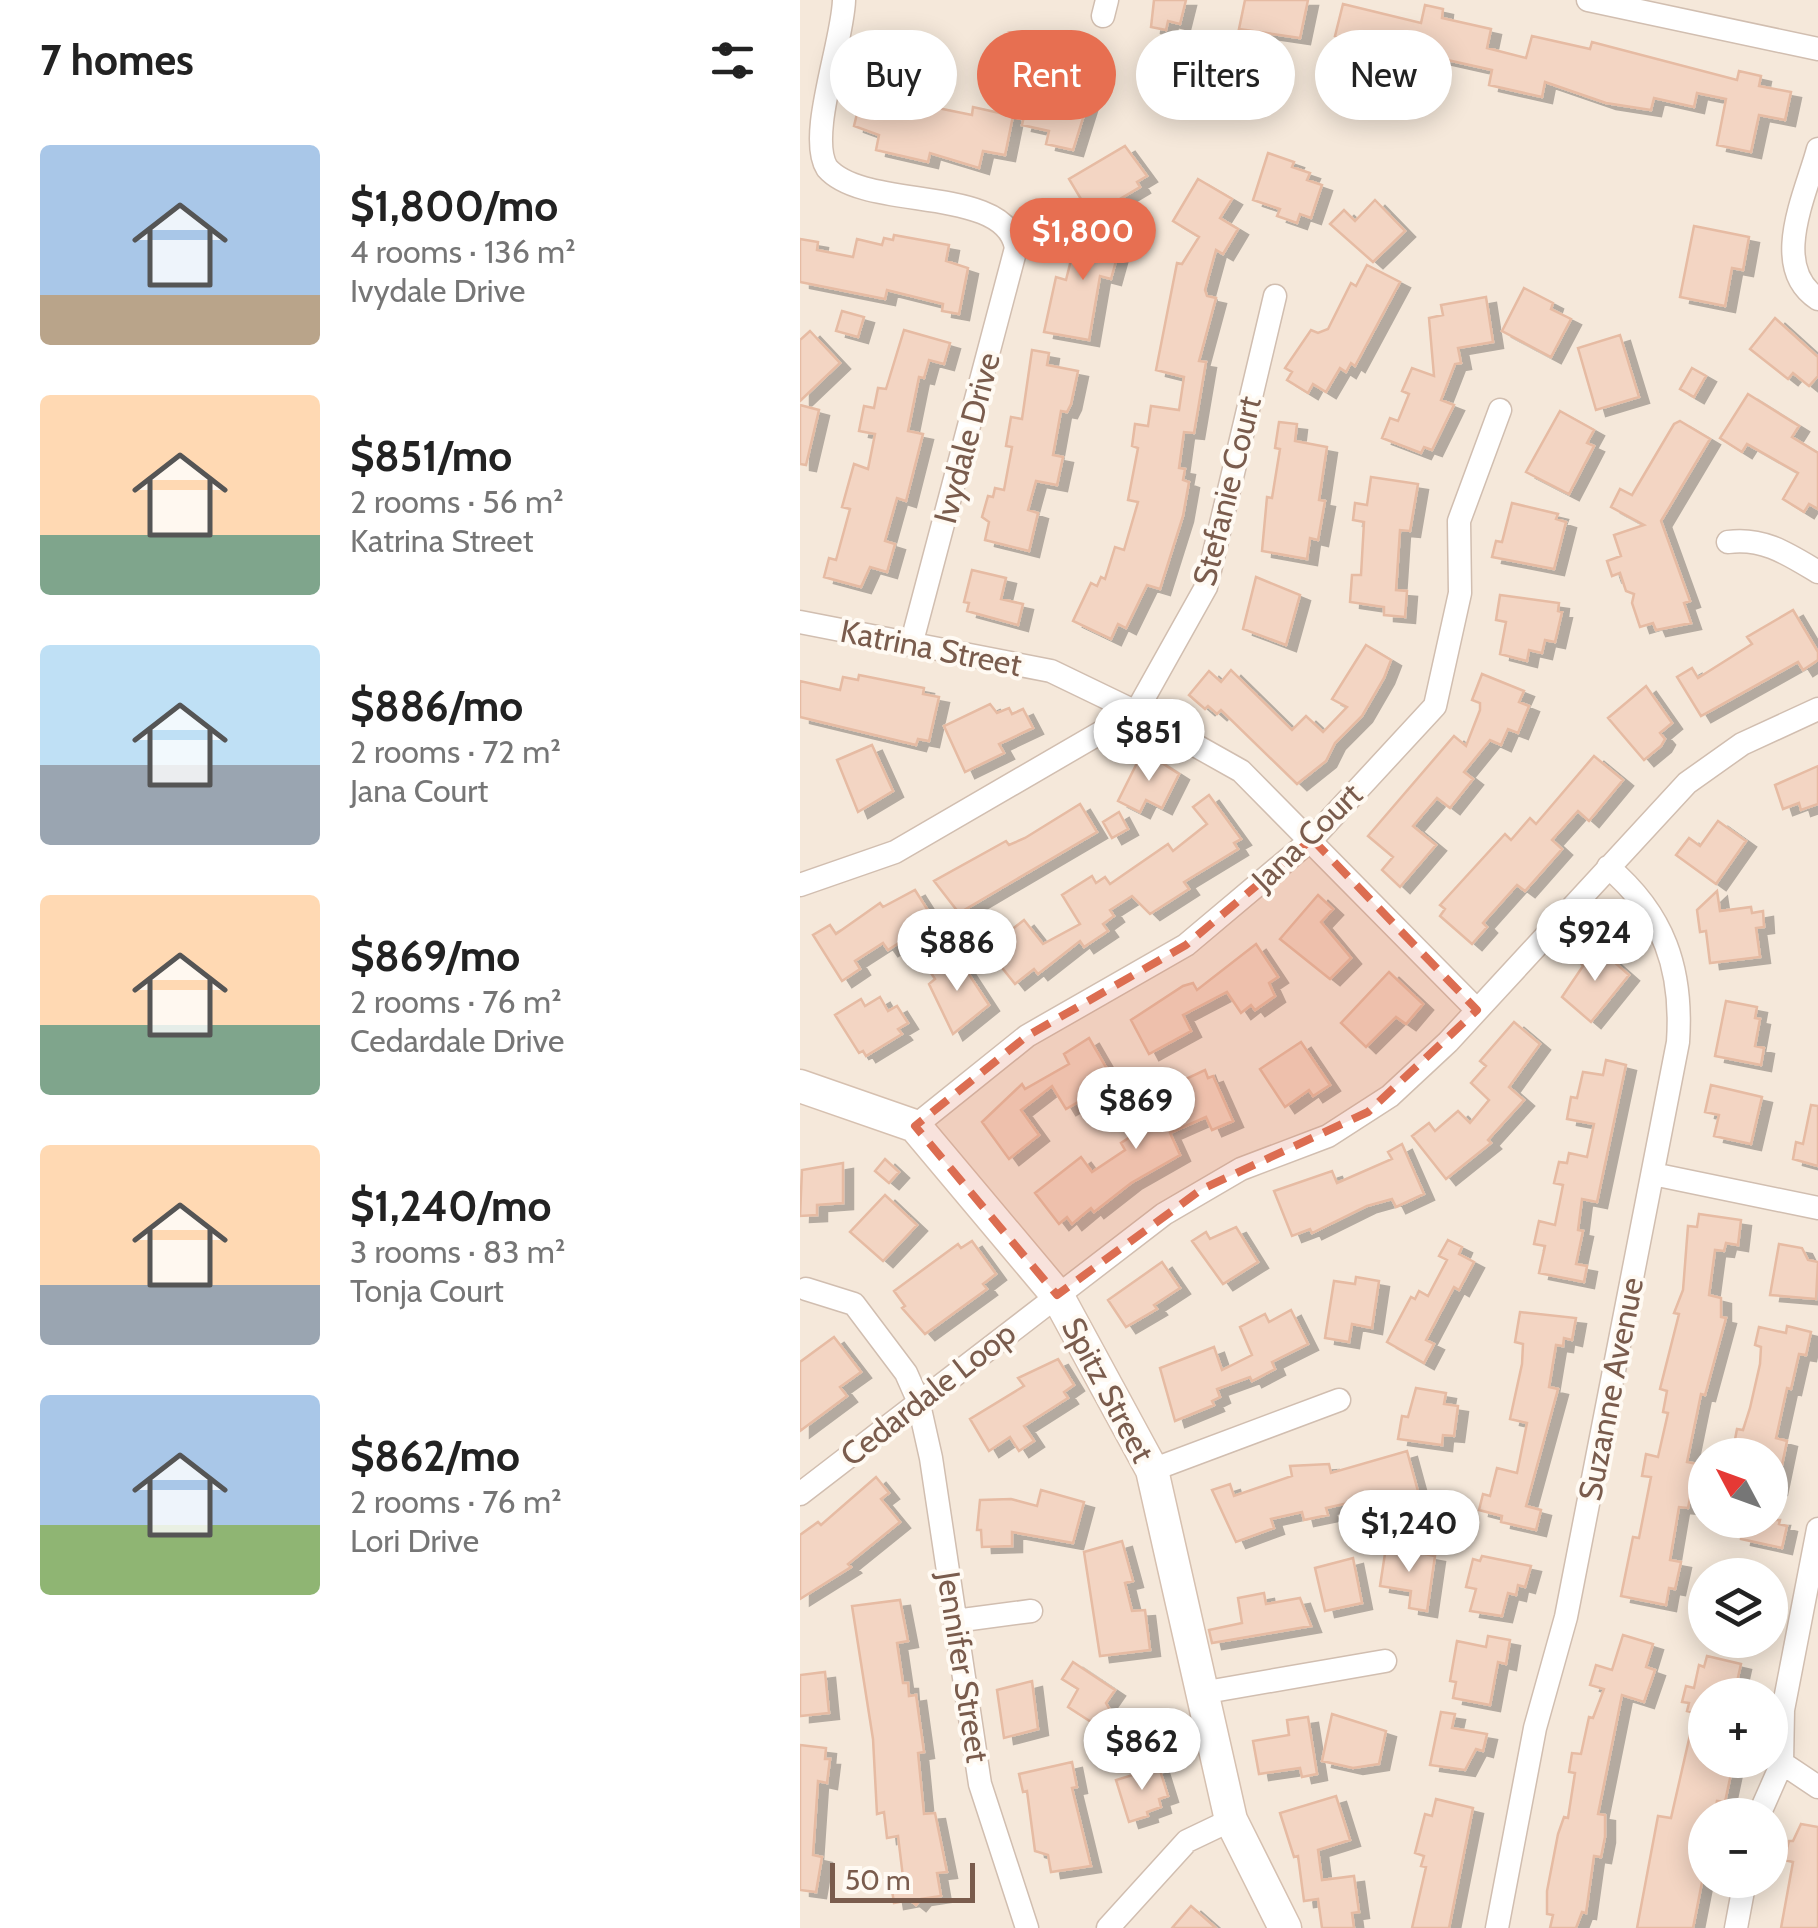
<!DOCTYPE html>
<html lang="en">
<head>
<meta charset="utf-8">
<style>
	:root { --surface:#fff; --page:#f2f2f2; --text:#222; --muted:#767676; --accent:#e76f51 }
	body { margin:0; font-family:Cabin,sans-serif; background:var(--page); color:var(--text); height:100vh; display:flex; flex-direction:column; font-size:38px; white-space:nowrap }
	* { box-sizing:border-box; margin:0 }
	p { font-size:32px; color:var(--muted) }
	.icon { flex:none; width:55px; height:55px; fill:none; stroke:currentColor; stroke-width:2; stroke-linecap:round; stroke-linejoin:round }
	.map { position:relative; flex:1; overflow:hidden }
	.drawer { display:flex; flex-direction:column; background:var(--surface); width:800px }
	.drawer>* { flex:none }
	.top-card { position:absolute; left:30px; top:30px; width:838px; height:90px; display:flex; gap:20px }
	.needle { width:65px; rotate:311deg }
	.tools { position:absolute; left:888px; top:1438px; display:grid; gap:20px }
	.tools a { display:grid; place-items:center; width:100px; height:100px; border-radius:50%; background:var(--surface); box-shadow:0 5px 25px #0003; font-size:50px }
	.scale { position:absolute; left:30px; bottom:25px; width:145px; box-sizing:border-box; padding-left:10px; border:5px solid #7a5c4d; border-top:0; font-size:28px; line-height:35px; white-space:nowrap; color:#7a5c4d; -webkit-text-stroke:8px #fffaf3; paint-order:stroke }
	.price { position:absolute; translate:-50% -85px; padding:0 22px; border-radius:35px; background:#fff; color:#222; font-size:32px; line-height:65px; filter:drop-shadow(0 2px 5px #0008) }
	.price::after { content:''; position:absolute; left:50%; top:60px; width:30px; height:22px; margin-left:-15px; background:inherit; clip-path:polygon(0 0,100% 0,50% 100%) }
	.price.active { background:var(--accent); color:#fff }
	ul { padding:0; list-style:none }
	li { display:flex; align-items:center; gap:30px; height:250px; padding:0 40px }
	li span { display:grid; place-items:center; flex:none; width:280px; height:200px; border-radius:10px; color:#555 }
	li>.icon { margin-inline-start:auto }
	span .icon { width:120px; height:120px; fill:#fffc; stroke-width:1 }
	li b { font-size:42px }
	h2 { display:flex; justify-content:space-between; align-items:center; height:120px; padding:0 40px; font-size:42px }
	.pill { padding:0 35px; border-radius:45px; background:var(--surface); box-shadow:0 5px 25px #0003; font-size:35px; line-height:90px }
	.pill.active { background:var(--accent); color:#fff }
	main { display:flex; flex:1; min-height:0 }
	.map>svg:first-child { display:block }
	.residential { fill:#f5e8da; fill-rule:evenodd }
	.building { fill:#f3d5c3; stroke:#e6bba3; stroke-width:2.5; filter:url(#shadow) }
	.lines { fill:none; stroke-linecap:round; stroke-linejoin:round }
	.street-casing { stroke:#d1beb0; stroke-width:25 }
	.secondary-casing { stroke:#d6c0b0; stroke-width:35 }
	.street { stroke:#fff; stroke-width:22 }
	.secondary { stroke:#fff; stroke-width:32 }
	.marked { fill:#dc6d51; fill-opacity:0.2; stroke:#dc6d51; stroke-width:8; stroke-dasharray:20 12; stroke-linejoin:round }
	.labels { text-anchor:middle; stroke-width:8; stroke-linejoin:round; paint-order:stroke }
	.street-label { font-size:32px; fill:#7a5c4d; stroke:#fffaf3 }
</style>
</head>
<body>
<main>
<section class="drawer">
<h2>7 homes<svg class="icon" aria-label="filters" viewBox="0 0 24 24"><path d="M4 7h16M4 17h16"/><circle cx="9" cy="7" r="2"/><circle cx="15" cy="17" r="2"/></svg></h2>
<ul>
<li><span style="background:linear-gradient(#a9c7e8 75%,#b9a48a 0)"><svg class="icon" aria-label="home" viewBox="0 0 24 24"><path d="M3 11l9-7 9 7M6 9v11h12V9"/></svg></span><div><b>$1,800/mo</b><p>4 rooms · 136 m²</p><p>Ivydale Drive</p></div></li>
<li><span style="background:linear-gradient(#ffd9b3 70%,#7fa58c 0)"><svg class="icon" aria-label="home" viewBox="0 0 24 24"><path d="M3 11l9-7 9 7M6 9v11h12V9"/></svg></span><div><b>$851/mo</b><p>2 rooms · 56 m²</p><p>Katrina Street</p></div></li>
<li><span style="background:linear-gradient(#bfe0f5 60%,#9aa5b1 0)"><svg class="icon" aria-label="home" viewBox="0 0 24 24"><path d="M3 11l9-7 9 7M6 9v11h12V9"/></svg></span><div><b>$886/mo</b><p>2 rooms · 72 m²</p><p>Jana Court</p></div></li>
<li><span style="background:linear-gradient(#ffd9b3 65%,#7fa58c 0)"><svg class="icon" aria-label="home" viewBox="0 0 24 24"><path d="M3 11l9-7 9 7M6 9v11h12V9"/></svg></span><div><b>$869/mo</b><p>2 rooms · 76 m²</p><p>Cedardale Drive</p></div></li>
<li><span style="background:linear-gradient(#ffd9b3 70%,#9aa5b1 0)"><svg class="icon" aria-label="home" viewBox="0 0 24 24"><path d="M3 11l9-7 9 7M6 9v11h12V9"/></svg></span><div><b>$1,240/mo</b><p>3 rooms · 83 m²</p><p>Tonja Court</p></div></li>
<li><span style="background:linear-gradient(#a9c7e8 65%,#8fb573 0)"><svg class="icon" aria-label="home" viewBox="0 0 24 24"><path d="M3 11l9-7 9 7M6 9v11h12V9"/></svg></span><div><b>$862/mo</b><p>2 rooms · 76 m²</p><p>Lori Drive</p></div></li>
</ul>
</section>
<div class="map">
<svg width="1018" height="1928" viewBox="0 0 1018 1928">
	<defs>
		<filter id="shadow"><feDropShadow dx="10" dy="6" stdDeviation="0" flood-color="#0004"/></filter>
	</defs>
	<rect width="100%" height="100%" fill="#fdf6ec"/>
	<path class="residential" d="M0,0H1018V1928H0ZM905,1455H970V1520H905ZM905,1575H970V1640H905ZM905,1695H970V1760H905ZM905,1815H970V1880H905Z"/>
	<path class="building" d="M354,0H386L380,24L368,21L366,30L351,27Z
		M445,0H508L500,38L439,29Z
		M543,4L621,23L625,5L643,9L642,18L691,29L687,48L726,58L732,36L790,49L792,42L937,80L939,71L961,76L959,86L991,92L985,120L959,115L951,152L917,145L926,99L897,93L894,107L854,98L851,110L806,103L745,82L742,97L689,85L692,70L576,44L574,54L557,50L559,41L535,36Z
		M268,89L286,93L288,102L273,150L246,144L249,131L222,125L230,90L267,95Z
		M61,97L117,109L118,104L172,115L173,107L213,116L205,155L183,151L179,168L130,153L128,162L76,150L79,135L54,126Z
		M325,146L347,176L337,182L340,187L291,216L269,179Z
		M468,153L494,162L492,167L510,173L507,180L522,185L511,218L500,214L497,223L477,216L480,209L453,200Z
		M398,179L432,199L420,218L438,229L423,254L416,250L405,290L407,296L416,298L399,361L406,362L394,433L384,432L379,468L385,469L383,480L389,482L383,516L360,589L347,585L326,628L318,624L311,639L273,621L291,583L297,586L301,577L305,579L315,547L324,550L338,502L328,500L338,448L332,446L335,424L348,426L351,406L379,410L384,377L356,370L377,263L382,264L399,237L373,221Z
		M575,200L605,231L573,262L530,224L544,210L555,221Z
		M289,223L324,232L311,279L300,276L289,340L244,332L256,277L266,280L274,248L278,242L283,244Z
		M894,226L949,237L943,270L932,268L925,306L880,297Z
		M94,235L149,245L146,261L168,268L159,314L142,311L143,304L87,290L85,299L0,282V239L18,242L17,250L53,257L57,239L82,245L84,238L93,240Z
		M567,265L600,282L555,366L551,363L546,372L540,368L526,392L513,384L508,393L487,380L492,372L485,368L511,330L518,333L528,329L551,283L556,286Z
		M724,288L753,303L751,309L771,319L751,357L702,331Z
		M686,297L693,342L658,348L661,363L655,364L641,400L654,405L632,450L624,447L621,453L582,438L590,418L598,421L609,394L602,391L612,368L634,376L629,318L643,315L641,305Z
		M42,311L64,317L58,337L36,331Z
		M975,318L1018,357V376L1009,386L993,373L988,379L950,349Z
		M104,330L150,343L144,364L129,360L124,378L119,377L108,431L123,434L106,501L97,498L85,541L95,544L87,572L70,567L61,587L24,577L29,558L36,560L50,509L42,507L54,464L68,469L75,434L59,431L64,406L74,408L78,388L86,389Z
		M10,331L40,363L0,401V340Z
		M820,335L839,397L796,410L778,348Z
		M232,350L249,353L247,365L278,371L271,404L267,412L261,411L253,455L263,457L257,485L236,481L228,510L238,513L229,551L185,540L189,522L182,517L188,496L193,497L195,488L204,490L212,447L206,446L211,417L222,419Z
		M892,368L906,376L894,397L880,389Z
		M948,394L999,426L992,437L1018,453V509L1009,504L1004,512L983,499L998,473L947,444L942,452L920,438Z
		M0,405L19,410L6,465L0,464Z
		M760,411L794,430L787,443L794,446L769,494L726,472Z
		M880,421L910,439L861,521L890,601L884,603L891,623L856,630L853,623L840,627L832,603L834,594L826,591L820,573L812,576L807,561L821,556L814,535L844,525L811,507L820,489L832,495L874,424Z
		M479,422L497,424L495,441L527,447L519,500L525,501L518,540L510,538L507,559L462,551L467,497L472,498L480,449L475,448Z
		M571,477L618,484L610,531L600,530L596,590L607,591L605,617L584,615V607L550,602L552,575H561L564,522L553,520L555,503L567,505Z
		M712,503L758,514L756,519L766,522L754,569L692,557L696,541L702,542Z
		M172,570L206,578L201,599L223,604L218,625L167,611L169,603L164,602Z
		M456,577L500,595L486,645L443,629Z
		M700,595L759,603L758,611L762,612L755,642L745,640L742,653L729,650L727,661L700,654L706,622L696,620Z
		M993,610L1018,652V660L1003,670L998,662L901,716L877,677L892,668L898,678L952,644L947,637Z
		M566,645L591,660L584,678L562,716L535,743L526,761L497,784L421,710L417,714L408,706L405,709L389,695L409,671L421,682L431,670L492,730L506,716L523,732L547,707L532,699Z
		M682,674L724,691L719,702L729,706L718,733L708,729L701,745L690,740L664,772L673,779L650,808L637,798L613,826L636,845L600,887L582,870L593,857L568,836L654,736L666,746L680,710V703L672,700Z
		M59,675L124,688L123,694L139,697L129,741L118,739L116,745L0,717V681L40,690L43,677L58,680Z
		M846,686L872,723L860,733L865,739L861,746L844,760L808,718Z
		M190,704L197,713L209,708L212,714L223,709L233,728L199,744L204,753L165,772L144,726Z
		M72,745L93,791L58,812L37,760Z
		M348,754L379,774L362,808L346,800L340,812L318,801L338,761L343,764Z
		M794,756L823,780L789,821L778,811L752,840L762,849L725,891L717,885L683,923L687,927L672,944L640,916L645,909L640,905L705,834L711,840L730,818L736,824Z
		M1018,766V804L1001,810L999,803L983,809L975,785Z
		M409,795L441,839L434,843L438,849L384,882L389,889L350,914L332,896L310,910L314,916L303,924L308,931L284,947L280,941L238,974L234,969L215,984L187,949L224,920L243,944L280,924L262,895L292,876L296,883L305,877L310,884L368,844L373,851L407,824L393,807Z
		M280,804L297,832L159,913L134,881L206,841L209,845L225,838Z
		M319,812L328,829L312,838L303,822Z
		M918,821L946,841L916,884L876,855L889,838L900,846Z
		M115,890L134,920L88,950L83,943L55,961L60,969L42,981L13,935L30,925L36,934L80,903L83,907Z
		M917,891L920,911L951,907L952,913L963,911L964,927L956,928L960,957L910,963L906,931L900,932L897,910Z
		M518,895L533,909L521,922L551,958L530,979L480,939Z
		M456,944L478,977L469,983L475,996L455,1010L451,1005L441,1013L427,992L383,1015L391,1031L349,1054L331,1020L383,986L393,983L397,990Z
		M795,945L829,975L791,1022L762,997L783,966L780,962Z
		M157,956L189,1005L153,1034L129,984L135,979L131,973Z
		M589,972L623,1004L606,1024L596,1017L566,1047L541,1023Z
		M80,997L88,1011L97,1006L108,1023L98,1029L102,1034L66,1056L63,1051L59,1053L35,1015L61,999L65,1006Z
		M926,1001L957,1007L955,1018L960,1019L955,1046L964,1048L961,1065L915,1056Z
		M714,1022L740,1044L709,1087L724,1100L688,1140L691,1143L646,1179L612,1136L629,1123L635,1131L658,1111L670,1123L689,1100L671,1083L686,1066L680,1061Z
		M289,1038L314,1081L266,1109L252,1086L221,1110L239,1135L209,1159L182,1122L222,1084L225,1089L269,1064L264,1054Z
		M501,1042L530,1085L513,1096L509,1090L485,1107L460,1069Z
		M806,1060L826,1065L797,1202L782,1199L778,1230L783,1231L776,1264L787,1266L784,1282L739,1273L745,1246L734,1244L739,1221L755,1225L763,1185L754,1183L759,1162L767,1163L769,1153L787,1157L794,1124L767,1119L771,1097L777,1098L783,1072L803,1075Z
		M405,1070L408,1078L413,1076L433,1121L412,1130L406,1117L370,1133L380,1155L331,1183L294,1212L291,1208L272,1224L267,1217L259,1224L235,1193L281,1157L292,1172L325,1150L321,1143L365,1114L359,1101L381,1092L377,1083Z
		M911,1085L962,1097L951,1144L914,1136L919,1115L905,1112Z
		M1011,1105L1018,1106V1166L993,1159L996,1142L1003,1144Z
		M602,1144L624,1194L596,1207L592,1199L567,1206L512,1233L510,1229L492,1236L474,1191L532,1171L537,1183L592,1159L588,1152Z
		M85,1159L99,1172L89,1183L75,1171Z
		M43,1163V1203L17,1205V1215L0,1216L2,1170Z
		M85,1195L117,1225L83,1261L50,1232Z
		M899,1214L941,1220L938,1245L926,1243L924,1251L915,1250L909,1295L921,1298V1317L926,1318L905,1395L901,1394L887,1462L897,1464L888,1508L879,1507L870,1560L881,1562L875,1589L869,1588L866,1605L821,1596L833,1537L839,1538L851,1477L842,1476L846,1454L858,1457L868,1413L863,1412L867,1391L860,1389L879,1314L874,1313L883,1290L888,1226L897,1227Z
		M436,1227L458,1262L423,1284L392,1241L406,1232L410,1239Z
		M648,1240L662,1247L659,1254L674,1262L659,1290L654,1287L626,1340L634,1344L624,1363L587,1342L611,1297L615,1299L619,1291L628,1296L647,1260L639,1256Z
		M172,1241L196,1274L183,1284L187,1289L125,1334L102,1308L105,1306L94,1291L158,1244L161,1248Z
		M979,1244L1002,1248L1008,1260L1018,1262L1016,1299L970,1295Z
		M362,1262L380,1288L354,1305L357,1309L326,1327L308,1300Z
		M556,1277L579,1281L572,1328L552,1324L549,1342L525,1338L534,1281L555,1284Z
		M491,1310L508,1344L472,1362L475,1369L452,1381L450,1377L417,1389L420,1397L412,1401L414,1405L375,1421L360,1368L414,1347L422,1370L452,1355L440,1327L465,1314L469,1322Z
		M720,1312L776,1318L772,1340L764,1338L763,1346L756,1345L749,1387L758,1389L726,1506L741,1510L736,1530L701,1522L702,1516L679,1510L683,1494L690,1496L697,1468L717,1473L727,1423L710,1419L722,1364L723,1344L715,1342Z
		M987,1326L1011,1332L1006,1355L999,1354L991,1389L987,1388L976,1438L987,1441L977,1489H970V1455H932L937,1429L943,1430L950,1408L960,1364L961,1347L955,1345L959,1327L986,1333Z
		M34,1337L61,1372L40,1387L47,1396L0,1431V1362Z
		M258,1359L274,1385L264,1392L268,1398L224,1426L234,1441L219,1451L210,1437L189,1451L170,1419L224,1386L218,1378Z
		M616,1388L646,1393L644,1404L658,1406L654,1436L643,1435L642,1445L598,1439L602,1416L608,1417Z
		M607,1451L619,1495L564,1509L562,1500L526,1508L528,1515L504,1520L502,1512L471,1519L474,1528L436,1542L412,1490L430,1484L434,1496L492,1476L490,1466L529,1464L531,1473Z
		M76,1477L89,1493L81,1499L100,1522L48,1564L51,1567L0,1599V1535L18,1522L21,1525Z
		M241,1490L284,1502L273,1543L212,1532V1546L182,1547L181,1530H177L180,1500L211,1499L237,1506Z
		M944,1520H980L979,1524L987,1526L982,1548L941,1539Z
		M322,1541L333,1581L325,1583L332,1611L345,1610L350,1650L300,1656L284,1552Z
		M586,1547L635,1556L627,1611L609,1608L611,1591L580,1586Z
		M682,1556L731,1566L725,1587L718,1585L716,1595L708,1593L702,1616L670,1611L676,1589L666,1587L673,1559L680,1561Z
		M553,1558L562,1603L525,1611L515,1568Z
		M464,1593L466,1604L500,1598L511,1626L412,1643L409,1630L442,1623L438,1598Z
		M100,1600L108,1641L97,1643L103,1683H108L109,1696L116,1695L124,1752L118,1753L124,1814L135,1813L147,1872L137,1873L141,1896L121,1899L116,1905L110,1900L94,1903L90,1878L103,1877L98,1836L87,1838L84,1812L77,1814L73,1739L52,1606Z
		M823,1635L853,1644L846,1667L855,1670L844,1702L822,1695L798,1814L805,1815V1837L801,1857L794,1856L786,1913L782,1912L776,1928H750L753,1915L747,1914V1891L758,1834L764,1817L768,1818L775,1773L769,1772L772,1753L781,1754L789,1717L793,1718L804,1689L790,1685L796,1665L812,1670Z
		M688,1636L710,1640L706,1664L698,1662L690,1705L653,1698L656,1682L650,1681L657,1641L686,1647Z
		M907,1656L941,1664L934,1695H905V1760L932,1769L925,1802L917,1801L914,1815H905V1867L893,1928H837L858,1816L871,1818L895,1713L887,1711L889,1703L882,1702L886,1686L894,1688L899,1665L904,1667Z
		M273,1662L315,1690L306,1703L310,1710L299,1727L268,1707L278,1689L262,1679Z
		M25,1672L29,1713L0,1716V1675Z
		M232,1681L238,1729L204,1738L197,1690Z
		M641,1712L655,1714L652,1728L687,1734L683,1751L676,1749L665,1770L630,1765Z
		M532,1714L586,1731L579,1764L553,1768L522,1761Z
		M508,1717L517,1774L502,1777L500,1768L459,1774L453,1741L489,1735L487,1720Z
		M0,1745L26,1748L25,1759H30L27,1783L18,1781L13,1855L22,1857L16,1892L0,1890Z
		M272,1762L277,1787L272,1788L291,1866L251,1872L248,1855L235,1851L227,1791L223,1792L219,1774Z
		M359,1767L368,1796L359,1799L361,1807L347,1812L348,1816L329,1822L316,1780Z
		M536,1796L550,1840L518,1850L522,1880L554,1876L559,1912L552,1913L554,1928H522L518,1899L504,1901L498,1856L494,1857L480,1813Z
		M636,1799L673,1808L649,1928H612L626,1867L621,1866L624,1856L615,1853L625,1814L632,1816Z
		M1001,1824L1018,1827V1928H981L993,1862L984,1860L989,1841H993Z
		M391,1906L416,1928H372Z"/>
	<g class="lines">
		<g class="street-casing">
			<path id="street" d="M44,0C43,42 7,136 27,168C65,212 206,184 216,248L111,645
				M788,0L1018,49
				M303,16L307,0
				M1018,149C1006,194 969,267 1018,299
				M928,542C963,537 988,554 1018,572
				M0,622L251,671L336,712L441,771L677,1010
				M0,885L95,852L336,712L406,587L475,296
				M115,1126L227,1036L386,945L512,839L635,706L660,593L659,521L700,410
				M853,1174L1018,1208
				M6,1289L54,1304L106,1373L118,1400L131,1458L180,1784L227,1928
				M352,1470L539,1400
				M0,1494L364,1214L441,1169L528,1136L590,1096L648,1042L887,783L942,744L1018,709
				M155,1621L231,1611
				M401,1693L585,1661
				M982,1763L1018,1787
				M959,1815L982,1763L983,1710L1018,1529
				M308,1928L387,1841L431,1820
				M697,1928L735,1728L766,1617L878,1042C883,969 864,914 808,867
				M936,1928L945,1880"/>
		</g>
		<g class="secondary-casing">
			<path id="secondary" d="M0,1086L115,1126L257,1295L352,1470L431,1820L485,1928"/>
		</g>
		<use href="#street" class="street"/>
		<use href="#secondary" class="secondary"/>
	</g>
	<path class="marked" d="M512,839L677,1010L568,1112L402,1189L257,1295L115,1126L227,1036L386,945Z"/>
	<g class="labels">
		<g class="street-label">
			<text transform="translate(167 438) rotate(-75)" y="11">Ivydale Drive</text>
			<text transform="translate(427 491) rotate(-76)" y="11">Stefanie Court</text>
			<text transform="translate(131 648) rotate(11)" y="11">Katrina Street</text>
			<text transform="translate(507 837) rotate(-44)" y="11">Jana Court</text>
			<text transform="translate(811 1389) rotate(-79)" y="11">Suzanne Avenue</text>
			<text transform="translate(308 1390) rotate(62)" y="11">Spitz Street</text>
			<text transform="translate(128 1394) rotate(-38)" y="11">Cedardale Loop</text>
			<text transform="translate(163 1667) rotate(81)" y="11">Jennifer Street</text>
		</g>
	</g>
</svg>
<div class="tools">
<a><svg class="needle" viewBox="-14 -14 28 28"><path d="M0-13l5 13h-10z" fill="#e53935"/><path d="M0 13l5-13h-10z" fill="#767676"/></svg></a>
<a><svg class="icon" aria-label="layers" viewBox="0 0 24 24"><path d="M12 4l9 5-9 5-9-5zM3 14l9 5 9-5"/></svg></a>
<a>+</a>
<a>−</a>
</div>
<div class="scale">50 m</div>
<b class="price active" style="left:283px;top:283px">$1,800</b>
<b class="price" style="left:349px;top:784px">$851</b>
<b class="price" style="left:795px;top:984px">$924</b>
<b class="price" style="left:157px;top:994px">$886</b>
<b class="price" style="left:336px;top:1152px">$869</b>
<b class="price" style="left:609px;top:1575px">$1,240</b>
<b class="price" style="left:342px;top:1793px">$862</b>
<div class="top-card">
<a class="pill">Buy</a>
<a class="pill active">Rent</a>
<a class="pill">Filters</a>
<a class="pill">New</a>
</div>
</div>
</main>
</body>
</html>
